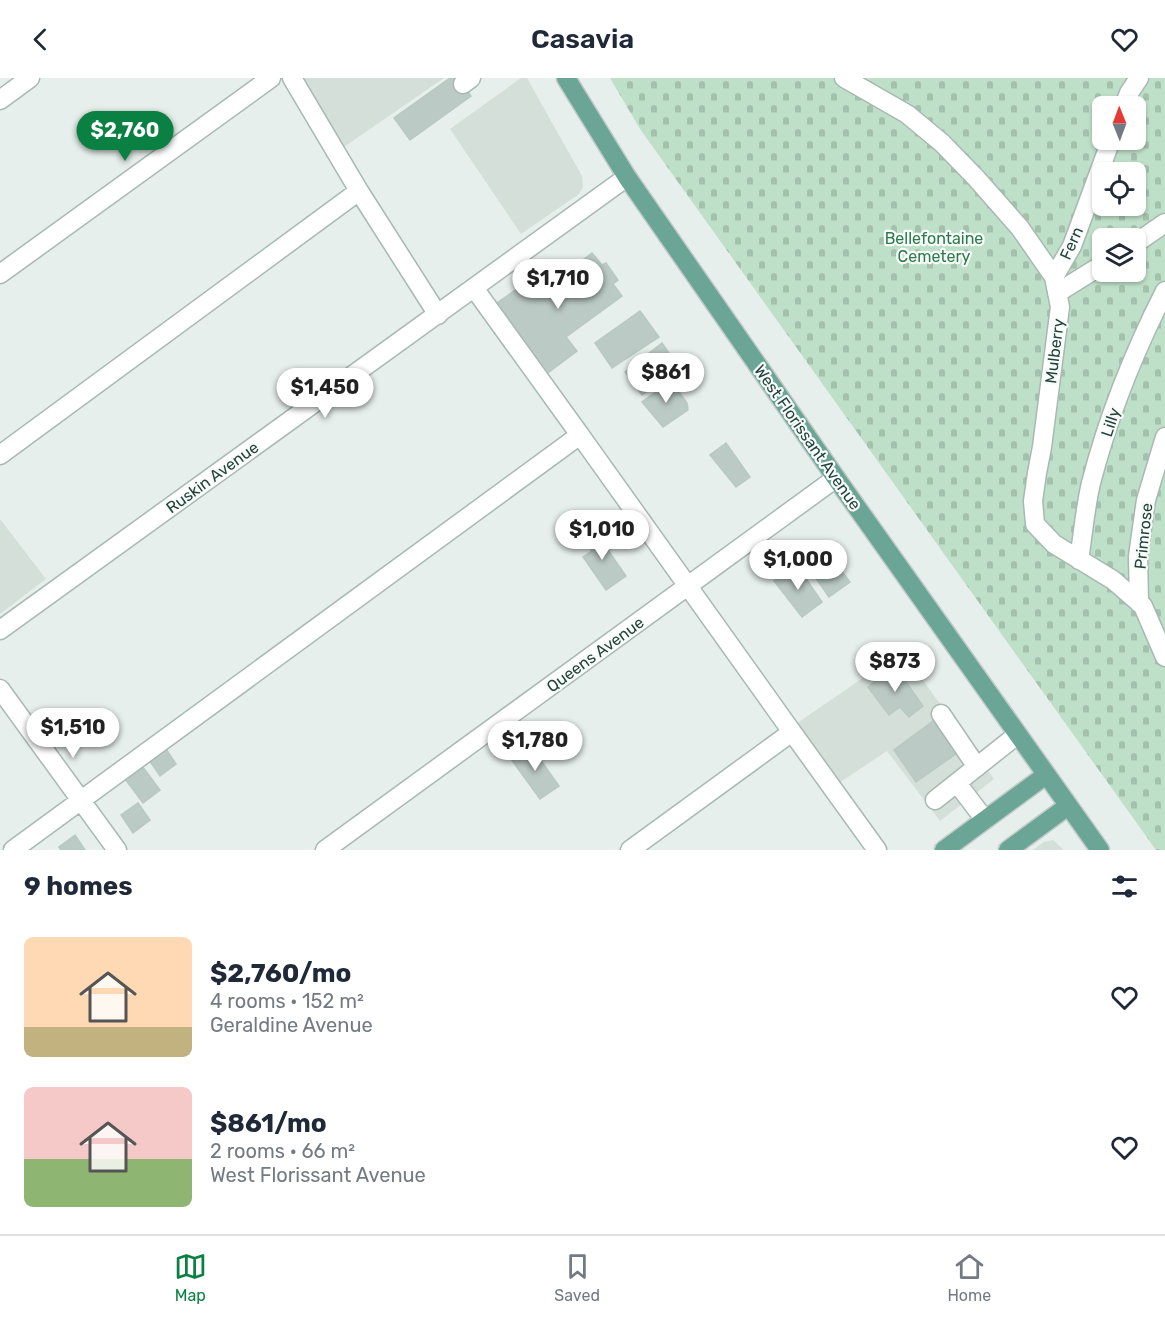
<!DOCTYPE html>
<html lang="en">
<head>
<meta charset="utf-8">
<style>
	:root { --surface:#fff; --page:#f6f6f7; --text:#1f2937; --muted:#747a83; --line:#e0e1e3; --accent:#0b8043 }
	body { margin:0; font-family:Rubik,sans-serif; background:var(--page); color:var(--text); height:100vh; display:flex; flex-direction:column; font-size:22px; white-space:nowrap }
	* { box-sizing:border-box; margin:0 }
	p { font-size:20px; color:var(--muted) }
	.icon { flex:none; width:33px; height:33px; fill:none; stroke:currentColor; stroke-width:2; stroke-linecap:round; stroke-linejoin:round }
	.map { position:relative; height:772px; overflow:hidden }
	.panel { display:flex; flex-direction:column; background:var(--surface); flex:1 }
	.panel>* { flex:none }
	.needle { width:39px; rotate:359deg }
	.controls { position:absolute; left:1092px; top:18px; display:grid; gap:12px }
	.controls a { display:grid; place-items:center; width:54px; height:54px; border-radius:9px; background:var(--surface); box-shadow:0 2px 4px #0004; font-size:30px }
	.price { position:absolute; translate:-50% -51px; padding:0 14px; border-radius:21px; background:#fff; color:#222; font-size:20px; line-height:39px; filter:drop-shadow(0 2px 3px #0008) }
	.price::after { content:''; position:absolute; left:50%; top:36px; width:18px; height:14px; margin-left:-9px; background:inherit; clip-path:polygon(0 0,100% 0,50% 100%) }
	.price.on { background:var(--accent); color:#fff }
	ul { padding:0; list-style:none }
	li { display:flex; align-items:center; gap:18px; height:150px; padding:0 24px }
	li span { display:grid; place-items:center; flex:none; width:168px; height:120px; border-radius:9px; color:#555 }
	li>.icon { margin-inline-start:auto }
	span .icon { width:72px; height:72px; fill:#fffc; stroke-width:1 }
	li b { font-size:26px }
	h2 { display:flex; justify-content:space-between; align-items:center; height:72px; padding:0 24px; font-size:26px }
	header { display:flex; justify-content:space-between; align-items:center; height:78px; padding:0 24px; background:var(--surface); font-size:27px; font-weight:600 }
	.tabs { display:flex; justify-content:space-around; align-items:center; height:84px; border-top:2px solid var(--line); background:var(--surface); font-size:16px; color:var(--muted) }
	.tabs a { display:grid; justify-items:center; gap:3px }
	.tabs .on { color:var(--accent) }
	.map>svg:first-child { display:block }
	.built { fill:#d4dfda }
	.cemetery { fill:url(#cemetery-stones); fill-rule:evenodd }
	.building { fill:#bbcac4; stroke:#b8c9c2; stroke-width:1.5 }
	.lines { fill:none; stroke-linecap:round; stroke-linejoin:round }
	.minor-casing { stroke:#a8b8b2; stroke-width:21 }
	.major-casing { stroke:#c2cac8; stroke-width:21 }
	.minor { stroke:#fff; stroke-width:18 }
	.major { stroke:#6aa596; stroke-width:18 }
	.labels { text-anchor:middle; stroke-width:4.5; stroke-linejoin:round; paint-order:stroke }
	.park-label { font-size:16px; fill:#2d7a4b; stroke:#f7fbf9 }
	.street-label { font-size:16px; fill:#24423a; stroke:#f7fbf9 }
</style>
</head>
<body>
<header><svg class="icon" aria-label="back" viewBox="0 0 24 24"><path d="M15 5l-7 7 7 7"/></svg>Casavia<svg class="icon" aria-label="heart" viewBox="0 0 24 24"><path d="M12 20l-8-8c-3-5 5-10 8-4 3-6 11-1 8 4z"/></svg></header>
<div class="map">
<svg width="1165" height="772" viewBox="0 0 1165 772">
	<defs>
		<pattern id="cemetery-stones" width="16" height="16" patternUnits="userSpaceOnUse" patternTransform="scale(1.5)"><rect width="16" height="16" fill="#bfe0c8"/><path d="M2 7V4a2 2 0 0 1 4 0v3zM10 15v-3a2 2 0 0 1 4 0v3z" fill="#a4c1ad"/></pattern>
	</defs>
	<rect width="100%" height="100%" fill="#e6efeb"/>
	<path class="built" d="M298,0H444L341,71Z
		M521,0H527L582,98L583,109L579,116L521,156L450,51Z
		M0,441L46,501L0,536Z
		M902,573L994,701L940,743L887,673L839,705L796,646Z
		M1053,762L1064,772H1033L1044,764Z"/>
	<path class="cemetery" d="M610,0H1165V772H1156L640,51ZM1102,28H1136V62H1102ZM1102,94H1136V128H1102ZM1102,160H1136V194H1102Z"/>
	<path class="building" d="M450,0H459L471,18L410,62L394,40Z
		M592,175L602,187L606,185L618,202L613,206L622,218L566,259L577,273L545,297L494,227L527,204L530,208L544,199L550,207Z
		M640,233L659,259L612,290L595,265Z
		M662,265L680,291L642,317L625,294Z
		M671,303L687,325L688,332L663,349L642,324Z
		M726,365L750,399L736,409L710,377Z
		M592,449L626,498L606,512L583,479L592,473L581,457Z
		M823,469L850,504L829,519L803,482Z
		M796,486L822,524L802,539L774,503Z
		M894,587L923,628L909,639L900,629L889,637L868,609Z
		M933,643L957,675L916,704L894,672Z
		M530,667L559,708L540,721L511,681Z
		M166,671L176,686L160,698L149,682Z
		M139,684L160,712L143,725L122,697Z
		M138,725L150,742L133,755L121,737Z
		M75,757L85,772H61L59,769Z"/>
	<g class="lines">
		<g class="minor-casing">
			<path id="minor" d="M292,0L359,113L438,237
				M844,0L907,36L942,65L976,100L1020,150L1054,199L1060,229L1042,369L1037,395L1033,423L1035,446L1054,466L1113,502L1143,528L1165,579
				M463,6L471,0
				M0,22L30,0
				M1124,28L1129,15L1139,0
				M1136,165L1165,145
				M0,196L271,0
				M1054,199L1072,168L1111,62
				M1057,215L1102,187
				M580,357L792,654L630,772
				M0,377L359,113
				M1079,482C1083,457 1085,430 1091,405C1108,339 1134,274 1165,213
				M1139,525L1138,478L1146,422L1165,359
				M0,552L627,99
				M0,611L117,772
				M941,636L977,689
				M792,654L877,772
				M957,705L985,742
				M935,722L1017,657
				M13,772L580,357L474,210
				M325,772L836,400"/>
		</g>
		<g class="major-casing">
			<path id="major" d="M566,0L627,99L836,400L1100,772
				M944,772L1046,697
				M1008,772L1068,728"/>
		</g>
		<use href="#minor" class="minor"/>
		<use href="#major" class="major"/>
	</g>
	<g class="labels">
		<g class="park-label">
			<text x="934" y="166">Bellefontaine<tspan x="934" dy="18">Cemetery</tspan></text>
		</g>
		<g class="street-label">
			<text transform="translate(1071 165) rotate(-66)" y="6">Fern</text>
			<text transform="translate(1054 273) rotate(-83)" y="6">Mulberry</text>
			<text transform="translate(1110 344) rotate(-72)" y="6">Lilly</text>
			<text transform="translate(808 359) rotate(55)" y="6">West Florissant Avenue</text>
			<text transform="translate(212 399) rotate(-36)" y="6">Ruskin Avenue</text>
			<text transform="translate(1143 458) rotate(-84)" y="6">Primrose</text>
			<text transform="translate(595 576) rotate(-36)" y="6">Queens Avenue</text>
		</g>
	</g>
</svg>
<div class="controls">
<a><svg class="needle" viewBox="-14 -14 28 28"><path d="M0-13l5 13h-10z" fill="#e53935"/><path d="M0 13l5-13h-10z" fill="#747a83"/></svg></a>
<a><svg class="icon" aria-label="locate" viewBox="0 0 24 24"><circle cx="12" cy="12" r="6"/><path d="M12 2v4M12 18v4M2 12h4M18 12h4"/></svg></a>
<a><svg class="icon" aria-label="layers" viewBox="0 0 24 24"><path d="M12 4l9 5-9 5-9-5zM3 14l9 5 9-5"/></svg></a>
</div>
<b class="price on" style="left:125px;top:84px">$2,760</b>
<b class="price" style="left:558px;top:232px">$1,710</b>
<b class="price" style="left:666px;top:326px">$861</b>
<b class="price" style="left:325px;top:341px">$1,450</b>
<b class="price" style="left:602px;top:483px">$1,010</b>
<b class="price" style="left:798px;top:513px">$1,000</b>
<b class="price" style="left:895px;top:615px">$873</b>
<b class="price" style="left:73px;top:681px">$1,510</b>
<b class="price" style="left:535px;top:694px">$1,780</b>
</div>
<section class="panel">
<h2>9 homes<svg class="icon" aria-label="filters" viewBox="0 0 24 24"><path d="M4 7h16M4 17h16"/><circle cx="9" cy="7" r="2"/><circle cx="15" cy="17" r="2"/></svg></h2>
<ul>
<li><span style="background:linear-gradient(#ffd9b3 75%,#c2b280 0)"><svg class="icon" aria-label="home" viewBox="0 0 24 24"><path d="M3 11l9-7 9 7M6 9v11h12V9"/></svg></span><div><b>$2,760/mo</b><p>4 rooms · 152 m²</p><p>Geraldine Avenue</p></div><svg class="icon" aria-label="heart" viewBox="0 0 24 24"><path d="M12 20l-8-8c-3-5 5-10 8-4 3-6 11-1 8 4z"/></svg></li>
<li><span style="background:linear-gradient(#f6c9c9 60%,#8fb573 0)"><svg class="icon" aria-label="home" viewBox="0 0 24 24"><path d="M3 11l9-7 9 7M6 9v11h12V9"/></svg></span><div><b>$861/mo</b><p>2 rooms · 66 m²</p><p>West Florissant Avenue</p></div><svg class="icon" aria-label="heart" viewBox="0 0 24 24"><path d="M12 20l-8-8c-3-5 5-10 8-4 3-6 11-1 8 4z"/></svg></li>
</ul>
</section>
<nav class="tabs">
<a class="on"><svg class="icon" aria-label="map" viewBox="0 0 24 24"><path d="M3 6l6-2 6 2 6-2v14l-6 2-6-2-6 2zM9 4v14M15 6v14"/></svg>Map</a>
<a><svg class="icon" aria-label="saved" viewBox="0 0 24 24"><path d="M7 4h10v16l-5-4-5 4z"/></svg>Saved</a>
<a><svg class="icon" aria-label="home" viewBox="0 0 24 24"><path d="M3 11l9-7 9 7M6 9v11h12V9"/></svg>Home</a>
</nav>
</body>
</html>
